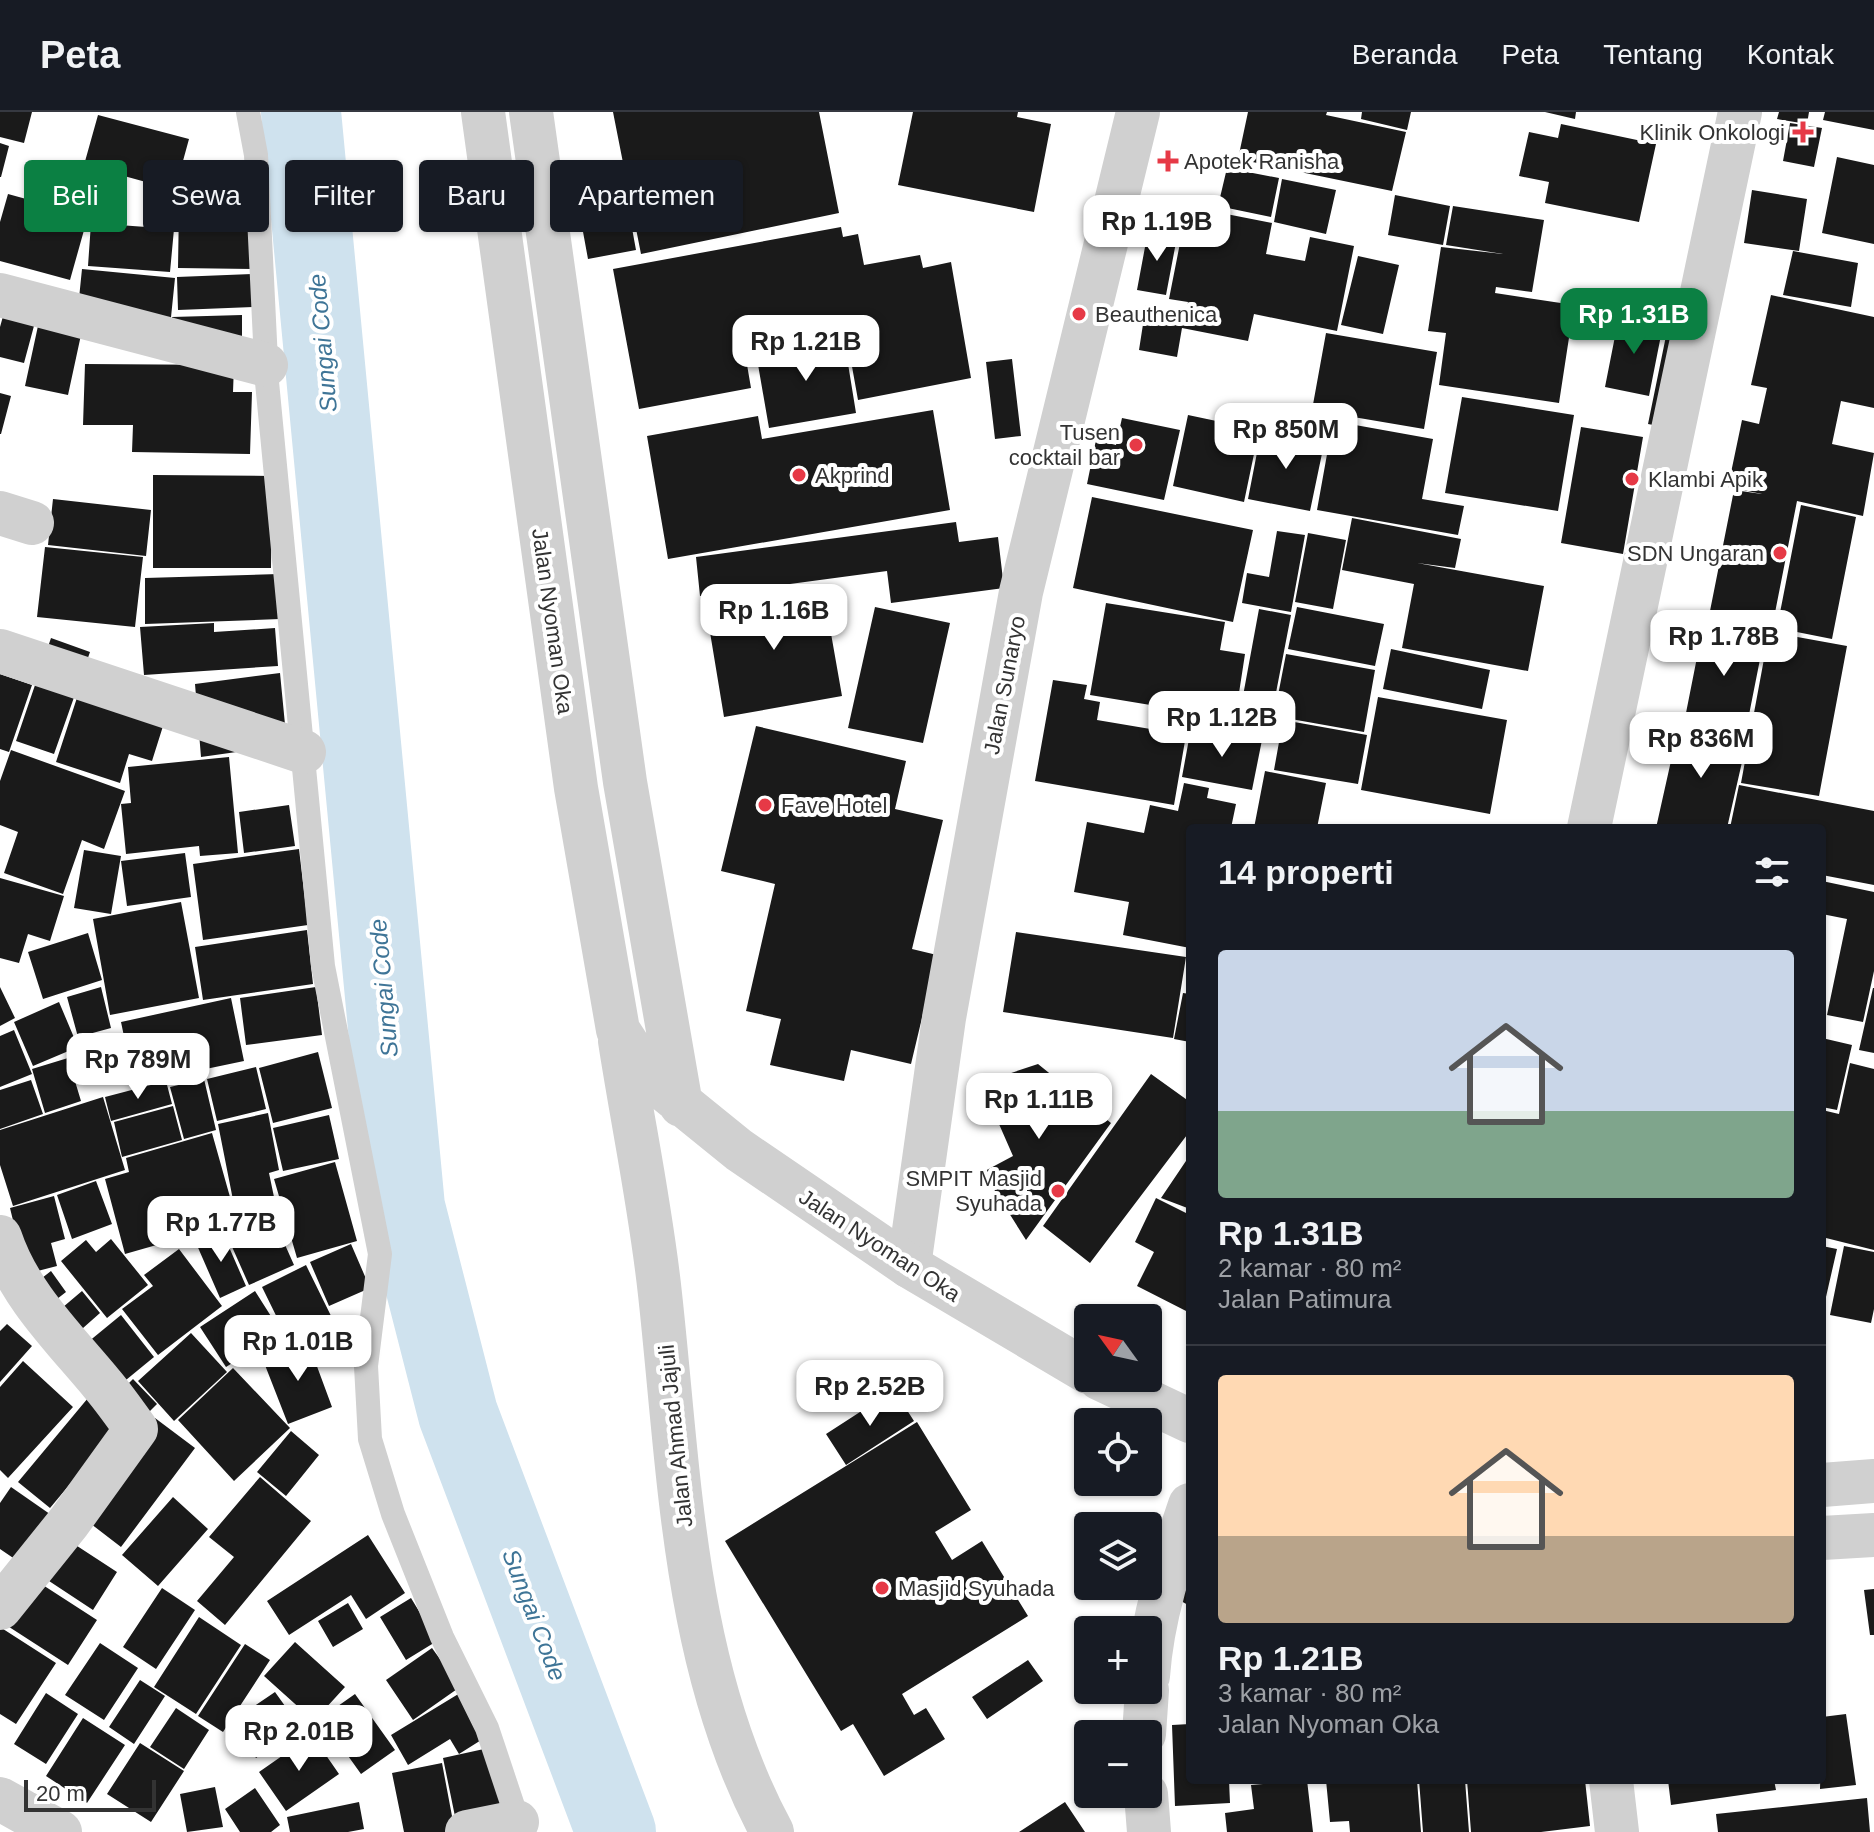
<!DOCTYPE html>
<html lang="id">
<head>
<meta charset="utf-8">
<style>
	:root { --surface:#171b24; --page:#20242c; --text:#f1f3f6; --muted:#9ea1a6; --line:#363941; --accent:#0b8043 }
	body { margin:0; font-family:Helvetica,sans-serif; background:var(--page); color:var(--text); height:100vh; display:flex; flex-direction:column; font-size:30px; white-space:nowrap }
	* { box-sizing:border-box; margin:0 }
	p { font-size:26px; color:var(--muted) }
	.icon { flex:none; width:44px; height:44px; fill:none; stroke:currentColor; stroke-width:2; stroke-linecap:round; stroke-linejoin:round }
	.map { position:relative; flex:1; overflow:hidden }
	.panel { position:absolute; left:1186px; top:712px; width:640px; height:960px; display:flex; flex-direction:column; background:var(--surface); border-radius:8px; box-shadow:0 2px 6px #0004 }
	.panel>* { flex:none }
	.banner { position:absolute; left:24px; top:48px; width:760px; height:72px; display:flex; gap:16px }
	.needle { width:52px; rotate:303deg }
	.buttons { position:absolute; left:1074px; top:1192px; display:grid; gap:16px }
	.buttons a { display:grid; place-items:center; width:88px; height:88px; border-radius:8px; background:var(--surface); box-shadow:0 2px 6px #0004; font-size:40px }
	.scale { position:absolute; left:24px; bottom:20px; width:132px; box-sizing:border-box; padding-left:8px; border:4px solid #333; border-top:0; font-size:22px; line-height:28px; white-space:nowrap; color:#333; -webkit-text-stroke:6px #fff; paint-order:stroke }
	.price { position:absolute; translate:-50% -68px; padding:0 18px; border-radius:16px; background:#fff; color:#222; font-size:26px; line-height:52px; filter:drop-shadow(0 2px 4px #0008) }
	.price::after { content:''; position:absolute; left:50%; top:48px; width:24px; height:18px; margin-left:-12px; background:inherit; clip-path:polygon(0 0,100% 0,50% 100%) }
	.price.current { background:var(--accent); color:#fff }
	ul { padding:0; list-style:none }
	li { display:grid; align-content:center; gap:16px; height:424px; padding:0 32px }
	li+li { border-top:2px solid var(--line) }
	li span { display:grid; place-items:center; height:248px; border-radius:8px; color:#555 }
	li>.icon { margin-inline-start:auto }
	span .icon { width:144px; height:144px; fill:#fffc; stroke-width:1 }
	li b { font-size:34px }
	h2 { display:flex; justify-content:space-between; align-items:center; height:96px; padding:0 32px; font-size:34px }
	.tag { padding:0 28px; border-radius:8px; background:var(--surface); box-shadow:0 2px 6px #0004; font-size:28px; line-height:72px }
	.tag.current { background:var(--accent); color:#fff }
	header { display:flex; align-items:center; gap:48px; box-sizing:border-box; height:112px; padding:0 40px; background:var(--surface); border-bottom:2px solid var(--line) }
	header strong { font-size:38px }
	nav { display:flex; gap:44px; margin-inline-start:auto; font-size:28px }
	.map>svg:first-child { display:block }
	.lines { fill:none; stroke-linecap:round; stroke-linejoin:round }
	.river { stroke:#cfe2ee; stroke-width:80 }
	.building { fill:#1a1a1a }
	.service { stroke:#d0d0d0; stroke-width:24 }
	.minor { stroke:#d0d0d0; stroke-width:44 }
	.tertiary { stroke:#d0d0d0; stroke-width:44 }
	.poi-dot { fill:#e63946; stroke:#fff; stroke-width:3 }
	.labels { text-anchor:middle; stroke-width:8; stroke-linejoin:round; paint-order:stroke }
	.poi-label { font-size:22px; fill:#333; stroke:#fff; text-anchor:start }
	.street-label { font-size:22px; fill:#333; stroke:#fff }
	.water-label { font-size:24px; font-style:italic; fill:#3f7597; stroke:#fff }
</style>
</head>
<body>
<header>
<strong>Peta</strong>
<nav><a>Beranda</a><a>Peta</a><a>Tentang</a><a>Kontak</a></nav>
</header>
<div class="map">
<svg width="1874" height="1720" viewBox="0 0 1874 1720">
	<rect width="100%" height="100%" fill="#fff"/>
	<g class="lines">
		<path class="river" d="M301,0L405,1095L458,1302L616,1720"/>
	</g>
	<path class="building" d="M0,0H32L24,31L0,25Z
		M613,0H819L839,101L641,142Z
		M913,0H1018L1017,5L1051,12L1034,100L898,73Z
		M1248,0H1327L1326,3L1406,20L1392,79L1238,47Z
		M1362,0H1411L1407,18L1361,7Z
		M1545,0H1576L1575,7Z
		M1779,0H1809L1807,12L1777,7Z
		M1825,0H1874V18L1823,8Z
		M98,3L189,27L175,78L84,53Z
		M1790,11L1822,16L1814,55L1783,49Z
		M1561,12L1656,32L1639,110L1545,91L1549,70L1519,64L1529,20L1558,26Z
		M0,31L9,34L1,65H0Z
		M1837,45L1874,53V132L1822,121Z
		M1227,56L1279,66L1271,105L1218,94Z
		M1282,67L1336,78L1326,122L1274,110Z
		M625,78L636,138L588,147L577,87Z
		M1752,78L1807,87L1799,139L1744,131Z
		M8,82L88,104L70,168L0,149V110Z
		M1395,83L1450,94L1443,133L1388,123Z
		M179,93H252V157L178,156Z
		M1453,94L1544,108L1532,180L1496,175L1495,181L1574,193L1559,291L1439,273L1446,221L1428,219L1441,135L1503,142L1446,133Z
		M1206,98L1272,111L1266,142L1305,149L1310,125L1354,134L1337,219L1254,202L1248,229L1182,216L1177,245L1139,238L1146,193L1185,200L1183,214L1188,190L1169,187L1181,126L1200,130Z
		M91,111L174,117L170,160L88,154Z
		M841,115L843,125L858,122L864,153L920,143L923,156L951,150L971,266L858,288L846,221L745,241L751,276L639,297L613,157Z
		M1148,119L1177,125L1166,183L1137,178Z
		M1793,139L1858,151L1851,195L1783,183Z
		M1358,144L1399,153L1383,222L1341,213Z
		M82,157L175,166L170,215L77,206Z
		M252,162L253,195L178,198L177,165Z
		M14,165L45,173L24,251L0,245V215Z
		M1771,183L1874,205V296L1841,289L1832,332L1874,341L1863,404L1797,389L1772,516L1709,504L1734,378L1762,382L1728,375L1742,308L1759,312L1767,276L1751,273Z
		M41,200L84,209L68,283L25,274Z
		M242,203V245L172,247V205Z
		M1619,204L1663,213L1649,284L1605,275Z
		M1667,219L1687,222L1669,316L1648,312Z
		M1326,221L1437,240L1424,317L1312,298Z
		M844,227L856,301L769,316L756,241Z
		M1012,247L1021,324L995,327L986,250Z
		M85,252L234,253L233,280H252L250,342L132,340L133,313H83Z
		M0,281L11,284L1,322H0Z
		M1462,285L1574,303L1558,399L1445,381Z
		M933,298L950,398L668,447L647,324L758,304L762,327Z
		M1188,303L1259,318L1244,390L1173,374Z
		M1122,306L1180,318L1164,388L1087,372L1096,328L1116,333Z
		M1333,309L1433,327L1422,387L1464,394L1458,423L1317,398Z
		M1581,315L1643,325L1623,442L1561,431Z
		M1261,320L1324,332L1310,399L1248,387Z
		M153,363L272,364L271,456H153Z
		M1092,385L1253,418L1233,510L1073,476Z
		M53,387L151,398L146,444L48,433Z
		M1801,393L1856,405L1832,527L1777,516Z
		M1352,406L1461,427L1455,456L1417,451L1544,474L1528,559L1402,536L1414,472L1342,458Z
		M956,410L959,430L998,425L1004,476L891,491L887,459L700,484L696,445Z
		M1277,419L1305,423L1291,500L1242,491L1247,461L1269,465Z
		M1308,421L1346,428L1333,497L1295,490Z
		M45,435L143,445L135,515L37,505Z
		M279,462L280,507L145,512V466Z
		M823,476L842,584L724,605L706,496Z
		M1106,491L1225,510L1220,538L1245,542L1235,607L1090,583Z
		M875,495L950,511L923,631L848,616Z
		M1297,495L1384,512L1375,554L1288,537Z
		M1259,497L1291,503L1269,617L1238,611Z
		M1704,510L1765,522L1745,623L1684,611Z
		M214,511V520L275,516L278,554L144,563L140,515Z
		M1769,520L1847,534L1819,684L1741,671Z
		M51,526L90,540L54,642L16,629Z
		M1391,537L1490,558L1482,597L1383,577Z
		M1286,542L1375,558L1364,620L1274,604Z
		M89,549L175,576L152,649L129,642L120,671L56,650Z
		M280,561L287,633L201,645L195,572Z
		M0,562L32,573L9,640L0,637Z
		M1053,568L1087,573L1084,587L1100,590L1097,608L1186,623L1174,693L1035,669Z
		M1378,585L1507,608L1490,702L1361,678Z
		M1283,608L1367,623L1358,672L1274,658Z
		M1679,613L1747,628L1727,716H1656Z
		M756,614L906,649L895,697L943,708L912,837L937,843L911,952L851,938L844,969L770,953L781,907L746,899L775,772L721,759Z
		M1191,616L1262,628L1252,678L1182,665Z
		M11,638L125,679L104,737L82,728L63,782L4,761L18,720L0,713V669Z
		M229,645L238,741L200,744L199,734L126,742L121,692L131,691L128,655Z
		M1265,659L1326,671L1317,716H1254Z
		M1184,671L1209,676L1207,686L1236,692L1231,716H1190V836L1123,823L1129,790L1074,780L1087,710L1144,721L1150,693L1178,699Z
		M1739,673L1874,699V773L1822,763V716H1730Z
		M289,693L295,734L244,741L239,700Z
		M299,737L308,813L203,828L193,752Z
		M84,738L121,744L111,802L74,796Z
		M185,741L191,785L127,794L121,749Z
		M0,766L64,784L50,829L28,822L19,851L0,846Z
		M1822,769L1874,780V859L1863,910L1827,903L1847,807L1822,802Z
		M181,790L199,886L110,903L93,807Z
		M307,818L313,872L203,888L195,835Z
		M1016,820L1186,845L1173,926L1003,900Z
		M88,821L102,868L43,887L28,840Z
		M0,875L15,906L0,914Z
		M101,875L111,916L78,925L67,885Z
		M316,875L322,923L246,933L240,886Z
		M1873,876H1874V941L1859,938Z
		M1183,881L1190,882V930L1174,927Z
		M231,886L244,949L134,972L121,910Z
		M59,890L78,935L33,954L14,910Z
		M14,918L32,962L0,975V924Z
		M1822,926L1852,933L1837,998L1822,995Z
		M318,940L332,996L273,1011L259,956Z
		M68,946L81,989L45,1001L32,957Z
		M1850,951L1874,957V1138L1822,1125V1085L1826,1067L1822,1065V998L1839,1002Z
		M1038,952L1111,1011L1026,1128L983,1060L1013,1044L981,971Z
		M256,955L266,997L217,1009L207,967Z
		M1151,962L1190,990V1019L1090,1151L1043,1114Z
		M204,967L216,1018L184,1027L170,975Z
		M31,968L43,1002L0,1017V978Z
		M166,969L172,992L111,1009L105,985Z
		M103,985L125,1058L13,1094L0,1053V1018Z
		M173,994L182,1028L122,1045L114,1010Z
		M268,1001L279,1058L269,1061L274,1085L234,1093L218,1012Z
		M329,1003L339,1047L283,1059L273,1016Z
		M212,1021L237,1110L125,1142L105,1067L129,1060L126,1046Z
		M1190,1043V1097L1161,1086Z
		M335,1050L357,1129L297,1146L274,1067Z
		M96,1069L112,1112L72,1127L57,1083Z
		M54,1084L65,1127L51,1131L57,1154L26,1162L10,1096Z
		M1156,1086L1190,1103V1201L1137,1174L1154,1140L1135,1130Z
		M270,1099L294,1153L249,1173L225,1119Z
		M222,1119L246,1174L220,1186L196,1131Z
		M111,1127L148,1173L107,1206L61,1149L86,1128L96,1140Z
		M351,1132L370,1176L329,1194L310,1150Z
		M1822,1134L1837,1137L1823,1198H1822Z
		M1844,1134L1874,1140V1197L1871,1211L1830,1203Z
		M179,1137L222,1194L158,1243L122,1197L153,1174L144,1163Z
		M306,1153L334,1210L290,1232L262,1175Z
		M51,1159L66,1180L48,1194L33,1173Z
		M82,1179L100,1201L74,1224L56,1201Z
		M255,1179L281,1220L226,1255L200,1215Z
		M121,1203L154,1245L115,1277L82,1235Z
		M7,1212L32,1234L0,1270V1219Z
		M191,1221L227,1260L174,1309L138,1269Z
		M308,1230L332,1295L288,1312L263,1248Z
		M23,1249L73,1295L8,1366L0,1358V1275Z
		M233,1256L290,1316L234,1369L178,1308Z
		M133,1267L157,1292L141,1308L117,1283Z
		M894,1278L914,1309L846,1353L826,1322Z
		M88,1286L120,1312L50,1396L18,1370Z
		M155,1306L195,1336L121,1435L82,1405Z
		M917,1310L971,1398L935,1420L952,1448L982,1429L1028,1504L902,1582L914,1603L926,1596L945,1627L884,1664L853,1612L841,1619L725,1429Z
		M291,1319L319,1343L286,1384L257,1360Z
		M260,1365L311,1409L225,1513L197,1489L234,1445L209,1425Z
		M11,1375L57,1407L25,1454L0,1437V1391Z
		M173,1385L208,1417L158,1474L122,1443Z
		M368,1423L405,1481L366,1507L351,1483L289,1523L267,1489Z
		M71,1430L117,1460L93,1498L46,1467Z
		M32,1466L97,1508L68,1553L3,1511Z
		M1190,1470V1494L1179,1488Z
		M162,1476L195,1498L156,1557L123,1535Z
		M1874,1477V1523H1870L1864,1478Z
		M411,1486L437,1529L406,1548L380,1505Z
		M348,1491L363,1517L333,1535L318,1509Z
		M199,1505L241,1533L196,1602L154,1575Z
		M0,1515L56,1551L16,1612L0,1602Z
		M295,1530L345,1575L314,1609L264,1564Z
		M100,1531L138,1556L104,1608L65,1583Z
		M245,1532L270,1548L223,1620L198,1604Z
		M432,1536L460,1575L413,1608L386,1568Z
		M1028,1548L1043,1569L987,1607L972,1585Z
		M140,1568L165,1584L134,1632L109,1615Z
		M275,1580L300,1615L256,1646L231,1610Z
		M46,1581L78,1602L46,1652L14,1632Z
		M460,1581L486,1625L459,1642L450,1627L408,1653L391,1623Z
		M355,1582L395,1638L361,1662L321,1606Z
		M176,1596L209,1618L184,1657L150,1635Z
		M1846,1602L1856,1673L1820,1677L1822,1605Z
		M83,1606L125,1633L87,1691L46,1664Z
		M1190,1612V1668H1229L1230,1691L1175,1694L1172,1613Z
		M312,1623L339,1662L286,1699L259,1660Z
		M140,1631L184,1659L151,1710L107,1682Z
		M493,1635L507,1709L458,1719L443,1646Z
		M442,1651L455,1720H404L392,1661Z
		M1307,1668L1313,1720H1227L1225,1701L1254,1697L1251,1673Z
		M1326,1668H1417L1421,1720H1350L1349,1709L1330,1710Z
		M1419,1668H1465L1469,1720H1423Z
		M1467,1668H1585L1590,1714L1541,1720H1471Z
		M1668,1668H1774L1776,1678L1671,1693Z
		M215,1675L223,1715L187,1720L180,1682Z
		M255,1676L280,1713L271,1720H240L225,1697Z
		M1867,1686L1870,1720H1718L1716,1702Z
		M359,1690L364,1717L348,1720H290L287,1705Z
		M1065,1690L1085,1720H1019Z"/>
	<g class="lines">
		<path class="service" d="M248,0L256,43L267,270L323,854L380,1142L366,1254L370,1327L393,1402L442,1525L487,1616L521,1718"/>
		<path class="minor" d="M0,183L266,253
			M0,401L32,411
			M0,539L304,640
			M1589,716L1740,0
			M0,1125C19,1183 64,1226 102,1272C114,1286 125,1302 136,1317L69,1410L0,1496
			M909,1154L944,906L1021,480L1138,0
			M1148,1564C1152,1505 1171,1449 1190,1393
			M1144,1622L1147,1578
			M1611,1668L1617,1720
			M1146,1682L1149,1720
			M0,1687L60,1720
			M467,1720L517,1710"/>
		<path class="tertiary" d="M483,0L576,676L618,918L644,958L660,974L739,1038L909,1154L1088,1260
			M531,0L625,670L681,993
			M620,929C633,1013 651,1097 660,1182C680,1364 683,1555 772,1720
			M1099,1266L1190,1309
			M1822,1373L1874,1369
			M1822,1426L1874,1423"/>
	</g>
	<g class="poi-dot">
		<path d="M1799 8h8v8h8v8h-8v8h-8v-8h-8v-8h8z"/>
		<path d="M1164 37h8v8h8v8h-8v8h-8v-8h-8v-8h8z"/>
		<circle cx="1079" cy="202" r="8"/>
		<circle cx="1136" cy="333" r="8"/>
		<circle cx="799" cy="363" r="8"/>
		<circle cx="1632" cy="367" r="8"/>
		<circle cx="1780" cy="441" r="8"/>
		<circle cx="765" cy="693" r="8"/>
		<circle cx="1058" cy="1079" r="8"/>
		<circle cx="882" cy="1476" r="8"/>
	</g>
	<g class="labels">
		<g class="poi-label">
			<text x="1785" y="28" text-anchor="end">Klinik Onkologi</text>
			<text x="1184" y="57">Apotek Ranisha</text>
			<text x="1095" y="210">Beauthenica</text>
			<text x="1120" y="328" text-anchor="end">Tusen<tspan x="1120" dy="25">cocktail bar</tspan></text>
			<text x="815" y="371">Akprind</text>
			<text x="1648" y="375">Klambi Apik</text>
			<text x="1764" y="449" text-anchor="end">SDN Ungaran</text>
			<text x="781" y="701">Fave Hotel</text>
			<text x="1042" y="1074" text-anchor="end">SMPIT Masjid<tspan x="1042" dy="25">Syuhada</tspan></text>
			<text x="898" y="1484">Masjid Syuhada</text>
		</g>
		<g class="street-label">
			<text transform="translate(553 509) rotate(82)" y="8">Jalan Nyoman Oka</text>
			<text transform="translate(1004 573) rotate(-79)" y="8">Jalan Sunaryo</text>
			<text transform="translate(880 1133) rotate(33)" y="8">Jalan Nyoman Oka</text>
			<text transform="translate(675 1324) rotate(-96)" y="8">Jalan Ahmad Jajuli</text>
		</g>
		<g class="water-label">
			<text transform="translate(323 231) rotate(-95)" y="8">Sungai Code</text>
			<text transform="translate(384 876) rotate(-95)" y="8">Sungai Code</text>
			<text transform="translate(534 1503) rotate(69)" y="8">Sungai Code</text>
		</g>
	</g>
</svg>
<div class="buttons">
<a><svg class="needle" viewBox="-14 -14 28 28"><path d="M0-13l5 13h-10z" fill="#e53935"/><path d="M0 13l5-13h-10z" fill="#9ea1a6"/></svg></a>
<a><svg class="icon" aria-label="locate" viewBox="0 0 24 24"><circle cx="12" cy="12" r="6"/><path d="M12 2v4M12 18v4M2 12h4M18 12h4"/></svg></a>
<a><svg class="icon" aria-label="layers" viewBox="0 0 24 24"><path d="M12 4l9 5-9 5-9-5zM3 14l9 5 9-5"/></svg></a>
<a>+</a>
<a>−</a>
</div>
<div class="scale">20 m</div>
<b class="price" style="left:1157px;top:151px">Rp 1.19B</b>
<b class="price current" style="left:1634px;top:244px">Rp 1.31B</b>
<b class="price" style="left:806px;top:271px">Rp 1.21B</b>
<b class="price" style="left:1286px;top:359px">Rp 850M</b>
<b class="price" style="left:774px;top:540px">Rp 1.16B</b>
<b class="price" style="left:1724px;top:566px">Rp 1.78B</b>
<b class="price" style="left:1222px;top:647px">Rp 1.12B</b>
<b class="price" style="left:1701px;top:668px">Rp 836M</b>
<b class="price" style="left:138px;top:989px">Rp 789M</b>
<b class="price" style="left:1039px;top:1029px">Rp 1.11B</b>
<b class="price" style="left:221px;top:1152px">Rp 1.77B</b>
<b class="price" style="left:298px;top:1271px">Rp 1.01B</b>
<b class="price" style="left:870px;top:1316px">Rp 2.52B</b>
<b class="price" style="left:299px;top:1661px">Rp 2.01B</b>
<div class="banner">
<a class="tag current">Beli</a>
<a class="tag">Sewa</a>
<a class="tag">Filter</a>
<a class="tag">Baru</a>
<a class="tag">Apartemen</a>
</div>
<section class="panel">
<h2>14 properti<svg class="icon" aria-label="filters" viewBox="0 0 24 24"><path d="M4 7h16M4 17h16"/><circle cx="9" cy="7" r="2"/><circle cx="15" cy="17" r="2"/></svg></h2>
<ul>
<li><span style="background:linear-gradient(#c9d6e8 65%,#7fa58c 0)"><svg class="icon" aria-label="home" viewBox="0 0 24 24"><path d="M3 11l9-7 9 7M6 9v11h12V9"/></svg></span><div><b>Rp 1.31B</b><p>2 kamar · 80 m²</p><p>Jalan Patimura</p></div></li>
<li><span style="background:linear-gradient(#ffd9b3 65%,#b9a48a 0)"><svg class="icon" aria-label="home" viewBox="0 0 24 24"><path d="M3 11l9-7 9 7M6 9v11h12V9"/></svg></span><div><b>Rp 1.21B</b><p>3 kamar · 80 m²</p><p>Jalan Nyoman Oka</p></div></li>
</ul>
</section>
</div>
</body>
</html>
